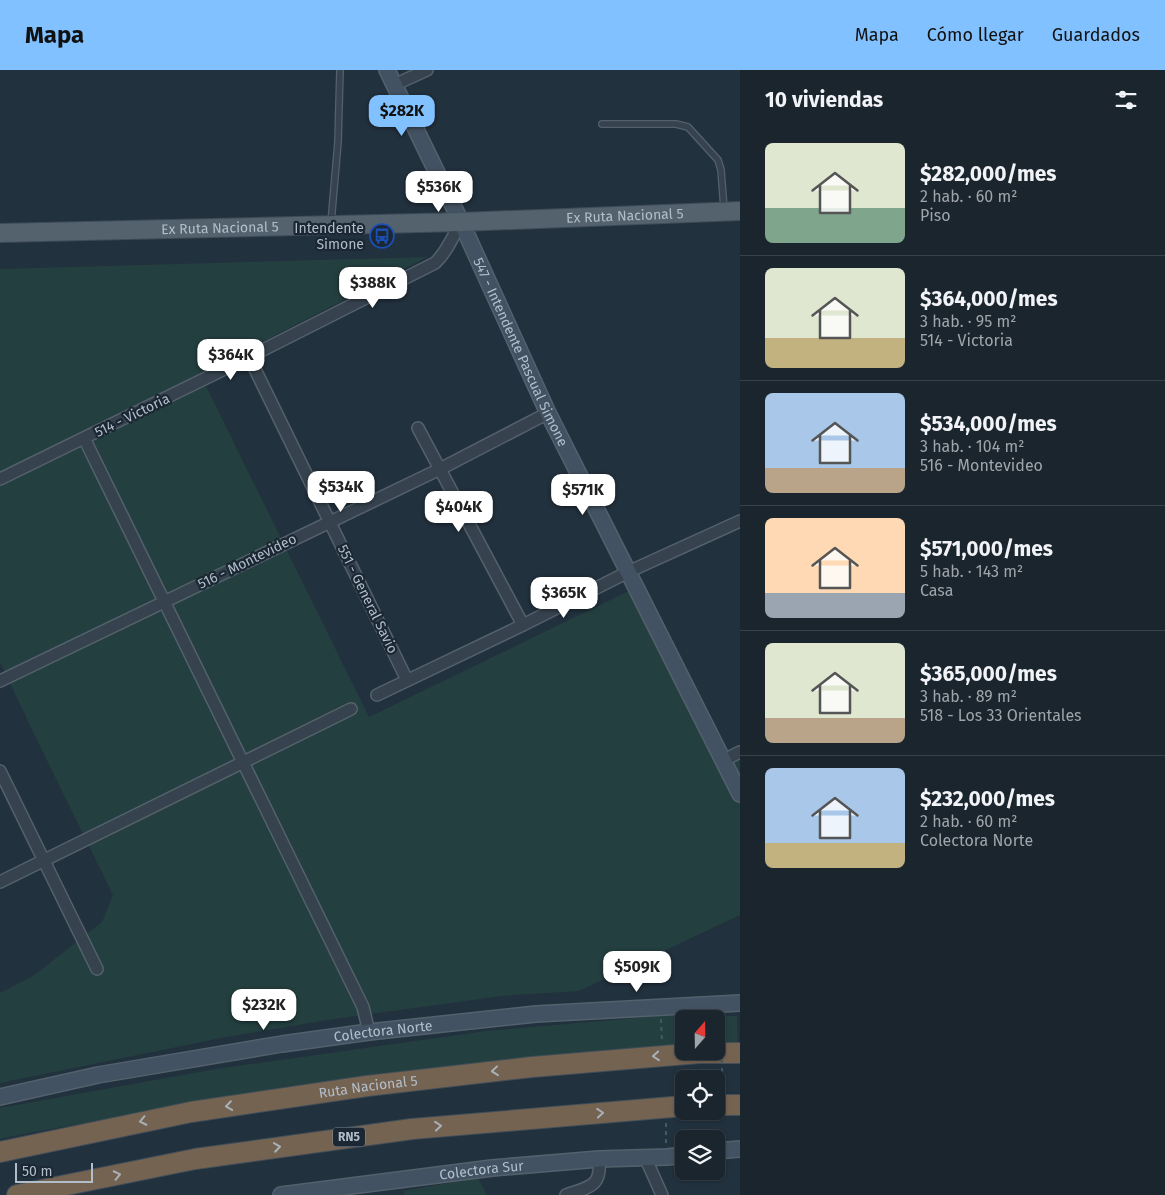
<!DOCTYPE html>
<html lang="es">
<head>
<meta charset="utf-8">
<style>
	:root { --surface:#1a252e; --page:#27313a; --text:#f1f3f6; --muted:#9fa5aa; --line:#38424a; --accent:#81c1ff }
	body { margin:0; font-family:"Fira Sans",sans-serif; background:var(--page); color:var(--text); height:100vh; display:flex; flex-direction:column; font-size:19px; white-space:nowrap }
	* { box-sizing:border-box; margin:0 }
	p { font-size:16px; color:var(--muted) }
	.icon { flex:none; width:28px; height:28px; fill:none; stroke:currentColor; stroke-width:2; stroke-linecap:round; stroke-linejoin:round }
	.map { position:relative; flex:1; overflow:hidden }
	.side { display:flex; flex-direction:column; background:var(--surface); width:425px }
	.side>* { flex:none }
	.needle { width:32px; rotate:20deg }
	.buttons { position:absolute; left:675px; top:940px; display:grid; gap:10px }
	.buttons a { display:grid; place-items:center; width:50px; height:50px; border-radius:8px; background:var(--surface); box-shadow:0 1px 4px #0004,0 0 0 1px var(--line); font-size:25px }
	.scale { position:absolute; left:15px; bottom:12px; width:78px; box-sizing:border-box; padding-left:5px; border:2px solid #b1beca; border-top:0; font-size:14px; line-height:18px; white-space:nowrap; color:#b1beca; -webkit-text-stroke:4px #1b2833; paint-order:stroke }
	.price { position:absolute; translate:-50% -42px; padding:0 11px; border-radius:10px; background:#fff; color:#222; font-size:16px; line-height:32px; filter:drop-shadow(0 1px 2px #0008) }
	.price::after { content:''; position:absolute; left:50%; top:30px; width:15px; height:11px; margin-left:-8px; background:inherit; clip-path:polygon(0 0,100% 0,50% 100%) }
	.price.on { background:var(--accent); color:#111 }
	ul { padding:0; list-style:none }
	li { display:flex; align-items:center; gap:15px; height:125px; padding:0 25px }
	li+li { border-top:1px solid var(--line) }
	li span { display:grid; place-items:center; flex:none; width:140px; height:100px; border-radius:8px; color:#555 }
	li>.icon { margin-inline-start:auto }
	span .icon { width:60px; height:60px; fill:#fffc; stroke-width:1 }
	li b { font-size:21px }
	h2 { display:flex; justify-content:space-between; align-items:center; height:60px; padding:0 25px; font-size:21px }
	header { display:flex; align-items:center; gap:30px; box-sizing:border-box; height:70px; padding:0 25px; background:var(--accent); color:#111 }
	header strong { font-size:24px }
	nav { display:flex; gap:28px; margin-inline-start:auto; font-size:18px }
	main { display:flex; flex:1; min-height:0 }
	.map>svg:first-child { display:block }
	.green { fill:#243f3f }
	.lines { fill:none; stroke-linecap:round; stroke-linejoin:round }
	.lane-casing { stroke:#54616c; stroke-width:8 }
	.street-casing { stroke:#54616c; stroke-width:14 }
	.secondary-casing { stroke:#54616c; stroke-width:18 }
	.primary-casing { stroke:#3f4c57; stroke-width:20 }
	.highway-casing { stroke:#414e59; stroke-width:22 }
	.path { stroke:#425b5b; stroke-width:2; stroke-dasharray:4 4; stroke-linecap:butt }
	.lane { stroke:#36434e; stroke-width:5.5 }
	.street { stroke:#36434e; stroke-width:11 }
	.secondary { stroke:#435262; stroke-width:15 }
	.primary { stroke:#54626e; stroke-width:18 }
	.highway { stroke:#756352; stroke-width:20 }
	.path-bridge { stroke:#425b5b; stroke-width:2; stroke-dasharray:4 4; stroke-linecap:butt }
	.oneway { stroke:#a8b0b8 }
	.labels { text-anchor:middle; stroke-width:4.5; stroke-linejoin:round; paint-order:stroke }
	.shield { fill:#1b2833; stroke:#84919d; stroke-width:1 }
	.shield-label { font-size:12px; font-weight:bold; fill:#b1beca }
	.street-label { font-size:14px; fill:#b1beca; stroke:#1b2833 }
	.poi-label { font-size:14px; fill:#b1beca; stroke:#1b2833; text-anchor:end }
</style>
</head>
<body>
<header>
<strong>Mapa</strong>
<nav><a>Mapa</a><a>Cómo llegar</a><a>Guardados</a></nav>
</header>
<main>
<div class="map">
<svg width="740" height="1125" viewBox="0 0 740 1125">
	<rect width="100%" height="100%" fill="#22313e"/>
	<path class="green" d="M427,187L200,304L369,647L631,520L721,697L740,688V845L579,921L502,926L327,950L221,968L0,1013V923L33,906L102,852L113,825L35,666L0,592V199Z
		M660,946H737L738,976L716,977V949H684V978L501,991L291,1016L18,1065L0,1069V1038L216,999L486,961Z
		M478,1108L487,1125H404L403,1121Z"/>
	<g class="lines">
		<g class="lane-casing">
			<path id="lane" d="M602,54H676L688,57L718,90L721,100L724,139
				M331,153L338,72L340,0"/>
		</g>
		<g class="street-casing">
			<path id="street" d="M394,15L427,0
				M249,287L407,610
				M418,358L523,555
				M84,368L363,937L369,962
				M0,409L249,287L435,193C447,182 453,166 461,152
				M0,611L440,399L548,343
				M377,625L523,555L628,502L740,451
				M724,690L740,682
				M0,701L97,899
				M0,812L351,639
				M645,1087L662,1125
				M566,1125C589,1117 602,1117 599,1089"/>
		</g>
		<g class="secondary-casing">
			<g id="secondary">
				<path id="s1" d="M387,0L461,152L548,343L740,724"/>
				<path id="s2" d="M0,1027L98,1005L282,974L369,962L536,944L740,933"/>
				<path d="M716,1081L740,1079"/>
				<path id="s3" d="M281,1125L492,1098L599,1089L667,1087L684,1085"/>
			</g>
		</g>
		<g class="primary-casing">
			<g id="primary">
				<path id="s4" d="M0,163L461,152L740,141"/>
			</g>
		</g>
		<g class="highway-casing">
			<g id="highway">
				<path d="M716,1035H740"/>
				<path id="s5" d="M0,1082L191,1042L367,1016L532,997L699,983H740"/>
				<path d="M17,1125L195,1089L412,1059L684,1036"/>
			</g>
		</g>
		<path class="path" d="M661,949L662,972
			M691,1049L707,1048
			M666,1053V1075"/>
		<use href="#lane" class="lane"/>
		<use href="#street" class="street"/>
		<use href="#secondary" class="secondary"/>
		<use href="#primary" class="primary"/>
		<use href="#highway" class="highway"/>
		<path class="path-bridge" d="M721,974L724,1046"/>
	</g>
	<defs><path id="oneway-chevron" d="M-2-3.5L2.5 0L-2 3.5" fill="none" stroke-width="1.6" stroke-linecap="round" stroke-linejoin="round" transform="scale(1.25)"/></defs>
	<g class="oneway">
		<use href="#oneway-chevron" transform="translate(656 986) rotate(175)"/>
		<use href="#oneway-chevron" transform="translate(495 1001) rotate(174)"/>
		<use href="#oneway-chevron" transform="translate(229 1036) rotate(172)"/>
		<use href="#oneway-chevron" transform="translate(600 1043) rotate(-5)"/>
		<use href="#oneway-chevron" transform="translate(143 1051) rotate(168)"/>
		<use href="#oneway-chevron" transform="translate(438 1056) rotate(-5)"/>
		<use href="#oneway-chevron" transform="translate(277 1077) rotate(-8)"/>
		<use href="#oneway-chevron" transform="translate(117 1105) rotate(-12)"/>
	</g>
	<defs>
		<g id="bus-ring" transform="scale(1.25)"><circle r="9.5" fill="#1b2833" stroke="#1a4fb4" stroke-width="1.5"/><path d="M-5-6H5V4H4V6H2V4H-2V6H-4V4H-5ZM-3.5-4V0h7V-4ZM-3.5 1.2v1.5H-2V1.2ZM2 1.2v1.5H3.5V1.2Z" fill="#1a4fb4"/></g>
	</defs>
	<g fill-rule="evenodd">
		<use href="#bus-ring" x="382" y="166"/>
	</g>
	<g class="labels">
		<rect class="shield" x="333" y="1057.5" width="32" height="19" rx="4"/>
		<g class="shield-label">
			<text x="349" y="1071">RN5</text>
		</g>
		<g class="street-label">
			<text dy="5" stroke="none"><textPath href="#s4" startOffset="625">Ex Ruta Nacional 5</textPath></text>
			<text dy="5" stroke="none"><textPath href="#s4" startOffset="220">Ex Ruta Nacional 5</textPath></text>
			<text dy="5" stroke="none"><textPath href="#s1" startOffset="312">547 - Intendente Pascual Simone</textPath></text>
			<text transform="translate(132 345) rotate(-26)" y="5">514 - Victoria</text>
			<text transform="translate(247 491) rotate(-26)" y="5">516 - Montevideo</text>
			<text transform="translate(368 529) rotate(64)" y="5">551 - General Savio</text>
			<text dy="5" stroke="none"><textPath href="#s2" startOffset="389">Colectora Norte</textPath></text>
			<text dy="5" stroke="none"><textPath href="#s5" startOffset="374">Ruta Nacional 5</textPath></text>
			<text dy="5" stroke="none"><textPath href="#s3" startOffset="202">Colectora Sur</textPath></text>
		</g>
		<g class="poi-label">
			<text x="364" y="163">Intendente<tspan x="364" dy="16">Simone</tspan></text>
		</g>
	</g>
</svg>
<div class="buttons">
<a><svg class="needle" viewBox="-14 -14 28 28"><path d="M0-13l5 13h-10z" fill="#e53935"/><path d="M0 13l5-13h-10z" fill="#9fa5aa"/></svg></a>
<a><svg class="icon" aria-label="locate" viewBox="0 0 24 24"><circle cx="12" cy="12" r="6"/><path d="M12 2v4M12 18v4M2 12h4M18 12h4"/></svg></a>
<a><svg class="icon" aria-label="layers" viewBox="0 0 24 24"><path d="M12 4l9 5-9 5-9-5zM3 14l9 5 9-5"/></svg></a>
</div>
<div class="scale">50 m</div>
<b class="price on" style="left:402px;top:67px">$282K</b>
<b class="price" style="left:439px;top:143px">$536K</b>
<b class="price" style="left:373px;top:239px">$388K</b>
<b class="price" style="left:231px;top:311px">$364K</b>
<b class="price" style="left:341px;top:443px">$534K</b>
<b class="price" style="left:583px;top:446px">$571K</b>
<b class="price" style="left:459px;top:463px">$404K</b>
<b class="price" style="left:564px;top:549px">$365K</b>
<b class="price" style="left:637px;top:923px">$509K</b>
<b class="price" style="left:264px;top:961px">$232K</b>
</div>
<section class="side">
<h2>10 viviendas<svg class="icon" aria-label="filters" viewBox="0 0 24 24"><path d="M4 7h16M4 17h16"/><circle cx="9" cy="7" r="2"/><circle cx="15" cy="17" r="2"/></svg></h2>
<ul>
<li><span style="background:linear-gradient(#dfe7d0 65%,#7fa58c 0)"><svg class="icon" aria-label="home" viewBox="0 0 24 24"><path d="M3 11l9-7 9 7M6 9v11h12V9"/></svg></span><div><b>$282,000/mes</b><p>2 hab. · 60 m²</p><p>Piso</p></div></li>
<li><span style="background:linear-gradient(#dfe7d0 70%,#c2b280 0)"><svg class="icon" aria-label="home" viewBox="0 0 24 24"><path d="M3 11l9-7 9 7M6 9v11h12V9"/></svg></span><div><b>$364,000/mes</b><p>3 hab. · 95 m²</p><p>514 - Victoria</p></div></li>
<li><span style="background:linear-gradient(#a9c7e8 75%,#b9a48a 0)"><svg class="icon" aria-label="home" viewBox="0 0 24 24"><path d="M3 11l9-7 9 7M6 9v11h12V9"/></svg></span><div><b>$534,000/mes</b><p>3 hab. · 104 m²</p><p>516 - Montevideo</p></div></li>
<li><span style="background:linear-gradient(#ffd9b3 75%,#9aa5b1 0)"><svg class="icon" aria-label="home" viewBox="0 0 24 24"><path d="M3 11l9-7 9 7M6 9v11h12V9"/></svg></span><div><b>$571,000/mes</b><p>5 hab. · 143 m²</p><p>Casa</p></div></li>
<li><span style="background:linear-gradient(#dfe7d0 75%,#b9a48a 0)"><svg class="icon" aria-label="home" viewBox="0 0 24 24"><path d="M3 11l9-7 9 7M6 9v11h12V9"/></svg></span><div><b>$365,000/mes</b><p>3 hab. · 89 m²</p><p>518 - Los 33 Orientales</p></div></li>
<li><span style="background:linear-gradient(#a9c7e8 75%,#c2b280 0)"><svg class="icon" aria-label="home" viewBox="0 0 24 24"><path d="M3 11l9-7 9 7M6 9v11h12V9"/></svg></span><div><b>$232,000/mes</b><p>2 hab. · 60 m²</p><p>Colectora Norte</p></div></li>
</ul>
</section>
</main>
</body>
</html>
